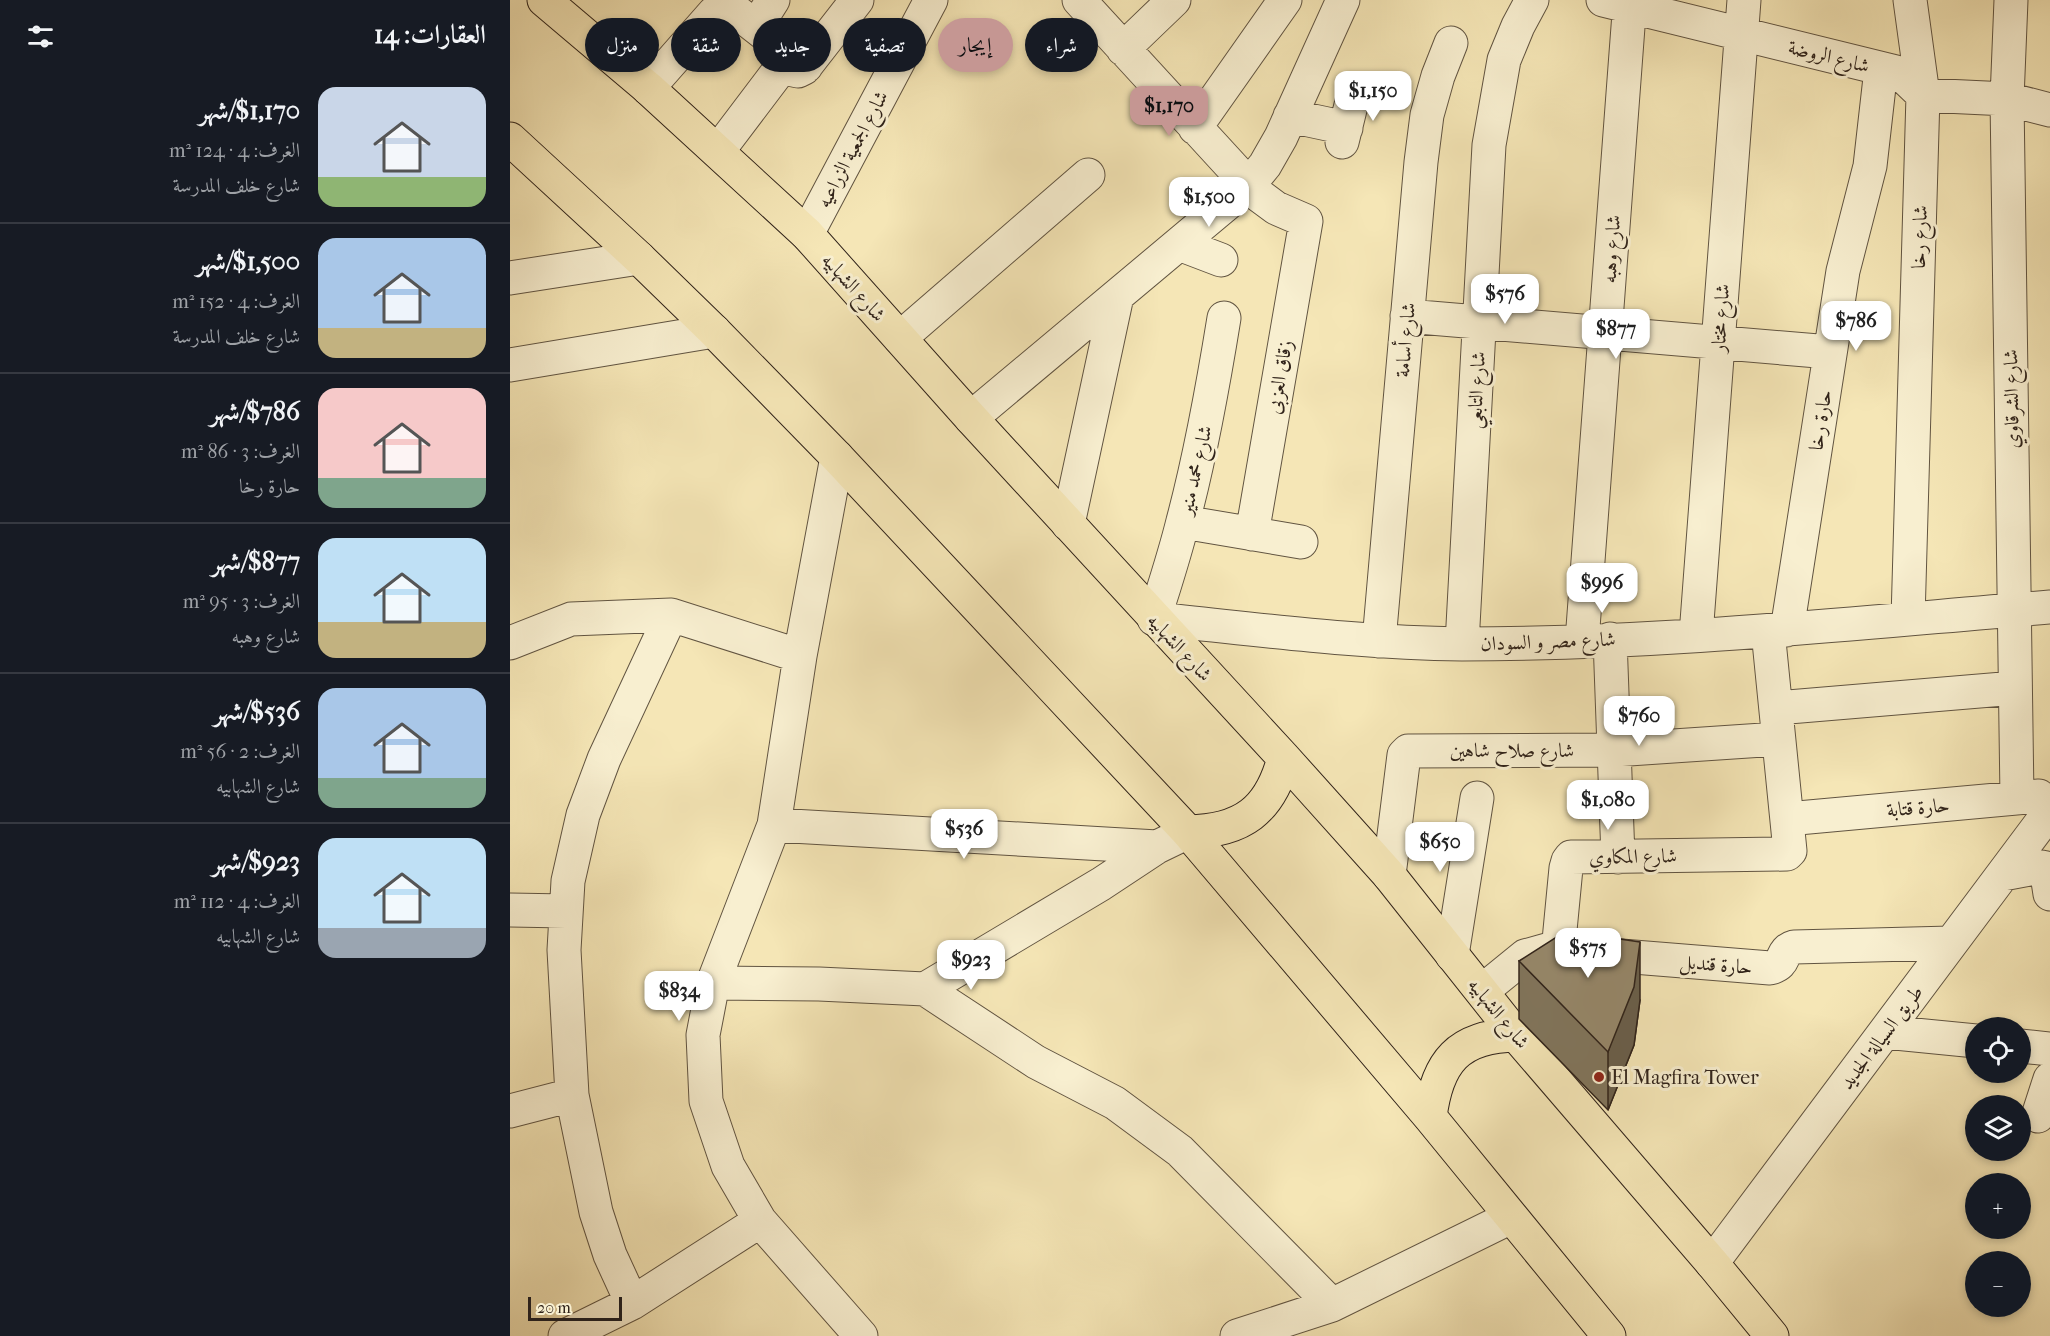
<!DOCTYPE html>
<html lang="ar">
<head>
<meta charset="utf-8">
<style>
	:root { --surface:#171b24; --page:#242831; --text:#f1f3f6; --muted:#9ea1a6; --line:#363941; --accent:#c59692 }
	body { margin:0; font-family:"IM FELL French Canon",Amiri,serif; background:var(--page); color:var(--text); direction:rtl; height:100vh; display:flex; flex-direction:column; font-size:22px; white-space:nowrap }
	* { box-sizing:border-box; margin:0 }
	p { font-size:20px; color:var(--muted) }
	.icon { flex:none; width:33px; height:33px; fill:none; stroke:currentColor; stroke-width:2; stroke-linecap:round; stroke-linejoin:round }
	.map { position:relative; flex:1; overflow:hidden; direction:ltr }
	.panel { display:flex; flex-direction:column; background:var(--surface); width:510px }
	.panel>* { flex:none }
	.hud { position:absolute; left:18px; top:18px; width:570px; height:54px; direction:rtl; display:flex; gap:12px }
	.controls { position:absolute; left:1455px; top:1017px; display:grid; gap:12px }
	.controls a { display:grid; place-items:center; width:66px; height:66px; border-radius:50%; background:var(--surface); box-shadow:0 3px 9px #0003; font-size:30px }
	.scale { position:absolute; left:18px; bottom:15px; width:94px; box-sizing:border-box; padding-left:6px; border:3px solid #30231a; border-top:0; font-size:16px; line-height:21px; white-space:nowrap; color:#30231a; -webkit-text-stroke:4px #f8efd0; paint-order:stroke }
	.price { position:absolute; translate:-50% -51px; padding:0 14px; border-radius:12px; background:#fff; color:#222; font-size:20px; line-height:39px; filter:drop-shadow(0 2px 3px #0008) }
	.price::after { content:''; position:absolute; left:50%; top:36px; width:18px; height:14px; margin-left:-9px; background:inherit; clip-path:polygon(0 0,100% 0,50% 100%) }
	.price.current { background:var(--accent); color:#111 }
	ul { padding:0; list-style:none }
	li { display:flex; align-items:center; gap:18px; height:150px; padding:0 24px }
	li+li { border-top:2px solid var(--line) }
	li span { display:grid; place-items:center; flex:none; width:168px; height:120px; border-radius:18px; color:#555 }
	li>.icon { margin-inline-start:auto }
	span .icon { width:72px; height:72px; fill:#fffc; stroke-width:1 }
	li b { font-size:26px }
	h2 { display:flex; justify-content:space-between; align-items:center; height:72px; padding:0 24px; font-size:26px }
	.pill { padding:0 21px; border-radius:27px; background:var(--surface); box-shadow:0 3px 9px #0003; font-size:21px; line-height:54px }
	.pill.current { background:var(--accent); color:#111 }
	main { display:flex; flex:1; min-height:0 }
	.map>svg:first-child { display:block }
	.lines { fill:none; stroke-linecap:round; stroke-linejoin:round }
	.minor-casing { stroke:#615441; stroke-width:35 }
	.highway-casing { stroke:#30231a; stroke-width:35 }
	.minor { stroke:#f8efd0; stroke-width:33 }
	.highway { stroke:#f5e6b6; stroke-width:33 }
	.wall { fill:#81755c; stroke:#30231a; stroke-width:1.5 }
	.shaded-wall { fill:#695f4b; stroke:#30231a; stroke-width:1.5 }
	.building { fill:#96886b; stroke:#30231a; stroke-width:1.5 }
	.poi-dot { fill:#8f2418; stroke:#f8efd0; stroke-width:2 }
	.labels { text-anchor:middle; stroke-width:6; stroke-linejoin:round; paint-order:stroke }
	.street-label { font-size:20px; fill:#30231a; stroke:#f8efd0 }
	.poi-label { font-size:20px; fill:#30231a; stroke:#f8efd0; text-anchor:start }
</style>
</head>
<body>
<main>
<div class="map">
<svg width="1540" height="1336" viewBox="0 0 1540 1336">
	<rect width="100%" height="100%" fill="#f5e6b6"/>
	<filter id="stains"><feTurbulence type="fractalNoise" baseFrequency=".00333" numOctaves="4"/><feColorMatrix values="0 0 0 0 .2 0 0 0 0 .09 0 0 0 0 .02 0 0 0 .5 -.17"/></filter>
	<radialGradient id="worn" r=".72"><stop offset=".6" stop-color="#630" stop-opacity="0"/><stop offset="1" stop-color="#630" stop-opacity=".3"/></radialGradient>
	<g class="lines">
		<g class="minor-casing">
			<path id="minor" d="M569,0L747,194L766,208L796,221L742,534
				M1093,0L1390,73L1413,95L1497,99L1540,110
				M1501,0L1497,99L1507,798
				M246,27L263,0
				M613,49L664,0
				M138,88L204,13C213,8 218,7 228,13L296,66
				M780,116L836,128
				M685,128L775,0
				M832,142L845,89
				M208,151L267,73L274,68L288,71L294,68L347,0
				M297,234L421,0
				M669,244L711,260
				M0,278L129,258
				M897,316L1320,352
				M714,318C703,386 691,454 673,521C665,554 654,587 644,619C746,629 849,643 952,644C1148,644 1344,623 1540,607
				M390,338L578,175
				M0,365L204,331
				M461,418L738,186L755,165L771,137L833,0
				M673,522L791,542
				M558,524L607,296
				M1398,619L1413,95L1400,0
				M1277,630L1333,271L1360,166L1371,69
				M1186,635L1234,0
				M1100,639L1108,857
				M869,641L911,162L917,115L928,76L941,43
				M1072,641L1120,0
				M0,643L61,619L161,615L290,656L327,457
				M952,644L979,145L994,60L1008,26L1022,0
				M290,656L264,825L203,983L193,1035L196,1101L218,1166L250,1221L351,1336
				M1266,708L1505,688
				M1277,819L1529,796
				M264,825L647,847
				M1493,874L1531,867L1536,868L1540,894
				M879,875L894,755L898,751L1104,750L1268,739
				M0,910L56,911
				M1048,951L1056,868L1058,861L1061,857L1277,854L1280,851L1258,631
				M942,955L967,798
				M203,983L309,984L415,989L591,884L647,847L678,832
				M415,989L526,1062L605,1103L670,1151L822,1305
				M972,991L1015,956L1037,950L1260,968C1278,964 1269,951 1284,947L1441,943
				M1375,1032L1466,1041
				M1510,1046L1540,1049
				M0,1111L62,1095
				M1528,1116L1540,1079
				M1202,1263L1540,811
				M122,1303L100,1255L86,1212L62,1095L54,950L58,881L73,815L94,759L161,615
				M55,1336L122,1303L250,1221
				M727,1336L822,1305L1001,1217"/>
		</g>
		<g class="highway-casing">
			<path id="highway" d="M34,0L138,88L297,234L461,418L774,758L879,875L1006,1035L1202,1263L1262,1336
				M0,139L129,258L204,331L327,457L678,832L920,1117L1099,1336
				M678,832C732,831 760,811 774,758
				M920,1117C927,1062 948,1036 1006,1035"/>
		</g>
		<use href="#minor" class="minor"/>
		<use href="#highway" class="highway"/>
	</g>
	<path class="wall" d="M1009,961L1130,1000L1124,1045L1098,1110L1009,1019Z"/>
	<path class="shaded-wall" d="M1130,942V1000L1124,1045L1098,1110V1052Z"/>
	<path class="building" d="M1056,931L1130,942L1124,987L1098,1052L1009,961Z"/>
	<circle class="poi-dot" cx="1089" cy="1077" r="6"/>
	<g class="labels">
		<g class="street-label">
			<text transform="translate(1319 56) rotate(14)" y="7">شارع الروضة</text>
			<text transform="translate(342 149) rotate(-62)" y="7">شارع الجمعية الزراعيه</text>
			<text transform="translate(1409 237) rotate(-88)" y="7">شارع رخا</text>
			<text transform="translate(1101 249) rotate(-86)" y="7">شارع وهبه</text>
			<text transform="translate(344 287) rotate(48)" y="7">شارع الشهابيه</text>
			<text transform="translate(1210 318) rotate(-86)" y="7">شارع مختار</text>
			<text transform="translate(895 340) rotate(-85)" y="7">شارع أسامة</text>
			<text transform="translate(769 377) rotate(-80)" y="7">زقاق العزبى</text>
			<text transform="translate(966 390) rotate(-87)" y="7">شارع التابعي</text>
			<text transform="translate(1501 399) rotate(-91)" y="7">شارع الشرقاوي</text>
			<text transform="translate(1310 420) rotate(-81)" y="7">حارة رخا</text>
			<text transform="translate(685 470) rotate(-77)" y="7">شارع محمد منير</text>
			<text transform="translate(1038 641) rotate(-2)" y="7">شارع مصر و السودان</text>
			<text transform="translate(670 647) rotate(47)" y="7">شارع الشهابيه</text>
			<text x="1002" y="757">شارع صلاح شاهين</text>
			<text transform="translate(1408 807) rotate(-5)" y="7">حارة قتابة</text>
			<text transform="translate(1123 856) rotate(-1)" y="7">شارع المكاوي</text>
			<text transform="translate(1206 964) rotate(5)" y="7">حارة قنديل</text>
			<text transform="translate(989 1013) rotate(51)" y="7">شارع الشهابيه</text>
			<text transform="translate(1371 1037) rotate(-53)" y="7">طريق السيالة الجديد</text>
		</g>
		<g class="poi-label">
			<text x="1101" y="1084">El Magfira Tower</text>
		</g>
	</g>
	<rect width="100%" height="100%" filter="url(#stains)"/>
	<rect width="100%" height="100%" fill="url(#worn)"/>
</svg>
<div class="controls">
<a><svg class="icon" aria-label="locate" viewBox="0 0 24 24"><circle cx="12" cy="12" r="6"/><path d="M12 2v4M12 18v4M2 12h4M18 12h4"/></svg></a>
<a><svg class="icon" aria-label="layers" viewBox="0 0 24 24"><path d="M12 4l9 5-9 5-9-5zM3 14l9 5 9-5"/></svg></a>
<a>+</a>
<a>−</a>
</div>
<div class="scale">20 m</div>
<b class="price" style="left:863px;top:122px">$1,150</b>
<b class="price current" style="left:659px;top:137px">$1,170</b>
<b class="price" style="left:699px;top:228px">$1,500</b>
<b class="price" style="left:995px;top:325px">$576</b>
<b class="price" style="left:1346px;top:352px">$786</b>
<b class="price" style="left:1106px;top:360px">$877</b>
<b class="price" style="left:1092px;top:614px">$996</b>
<b class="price" style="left:1129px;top:747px">$760</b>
<b class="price" style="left:1098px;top:831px">$1,080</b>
<b class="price" style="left:454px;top:860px">$536</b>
<b class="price" style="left:930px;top:873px">$650</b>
<b class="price" style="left:1078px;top:979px">$575</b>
<b class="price" style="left:461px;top:991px">$923</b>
<b class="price" style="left:169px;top:1022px">$834</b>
<div class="hud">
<a class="pill">شراء</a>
<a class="pill current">إيجار</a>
<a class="pill">تصفية</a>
<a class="pill">جديد</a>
<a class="pill">شقة</a>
<a class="pill">منزل</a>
</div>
</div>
<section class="panel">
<h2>العقارات: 14<svg class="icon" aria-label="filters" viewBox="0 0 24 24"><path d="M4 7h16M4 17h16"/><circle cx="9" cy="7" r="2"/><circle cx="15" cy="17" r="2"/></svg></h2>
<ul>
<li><span style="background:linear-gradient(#c9d6e8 75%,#8fb573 0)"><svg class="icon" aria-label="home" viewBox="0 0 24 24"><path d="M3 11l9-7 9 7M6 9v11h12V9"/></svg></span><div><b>$1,170/شهر</b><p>الغرف: 4 · 124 m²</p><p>شارع خلف المدرسة</p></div></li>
<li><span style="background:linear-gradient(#a9c7e8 75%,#c2b280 0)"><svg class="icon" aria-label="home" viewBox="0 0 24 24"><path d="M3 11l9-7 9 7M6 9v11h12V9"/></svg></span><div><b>$1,500/شهر</b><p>الغرف: 4 · 152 m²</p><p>شارع خلف المدرسة</p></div></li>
<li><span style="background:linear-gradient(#f6c9c9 75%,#7fa58c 0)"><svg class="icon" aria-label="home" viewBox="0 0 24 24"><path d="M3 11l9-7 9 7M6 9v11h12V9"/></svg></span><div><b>$786/شهر</b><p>الغرف: 3 · 86 m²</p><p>حارة رخا</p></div></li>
<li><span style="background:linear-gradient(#bfe0f5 70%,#c2b280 0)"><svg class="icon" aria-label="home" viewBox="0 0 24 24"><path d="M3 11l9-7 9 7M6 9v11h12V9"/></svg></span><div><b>$877/شهر</b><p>الغرف: 3 · 95 m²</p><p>شارع وهبه</p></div></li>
<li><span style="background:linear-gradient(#a9c7e8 75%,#7fa58c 0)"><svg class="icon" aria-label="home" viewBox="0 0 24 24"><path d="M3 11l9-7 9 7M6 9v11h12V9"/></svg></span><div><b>$536/شهر</b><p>الغرف: 2 · 56 m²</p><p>شارع الشهابيه</p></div></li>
<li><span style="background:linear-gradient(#bfe0f5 75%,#9aa5b1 0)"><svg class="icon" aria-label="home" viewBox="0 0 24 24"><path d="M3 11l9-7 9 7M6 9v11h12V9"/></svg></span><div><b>$923/شهر</b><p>الغرف: 4 · 112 m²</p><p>شارع الشهابيه</p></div></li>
</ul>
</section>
</main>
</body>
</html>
